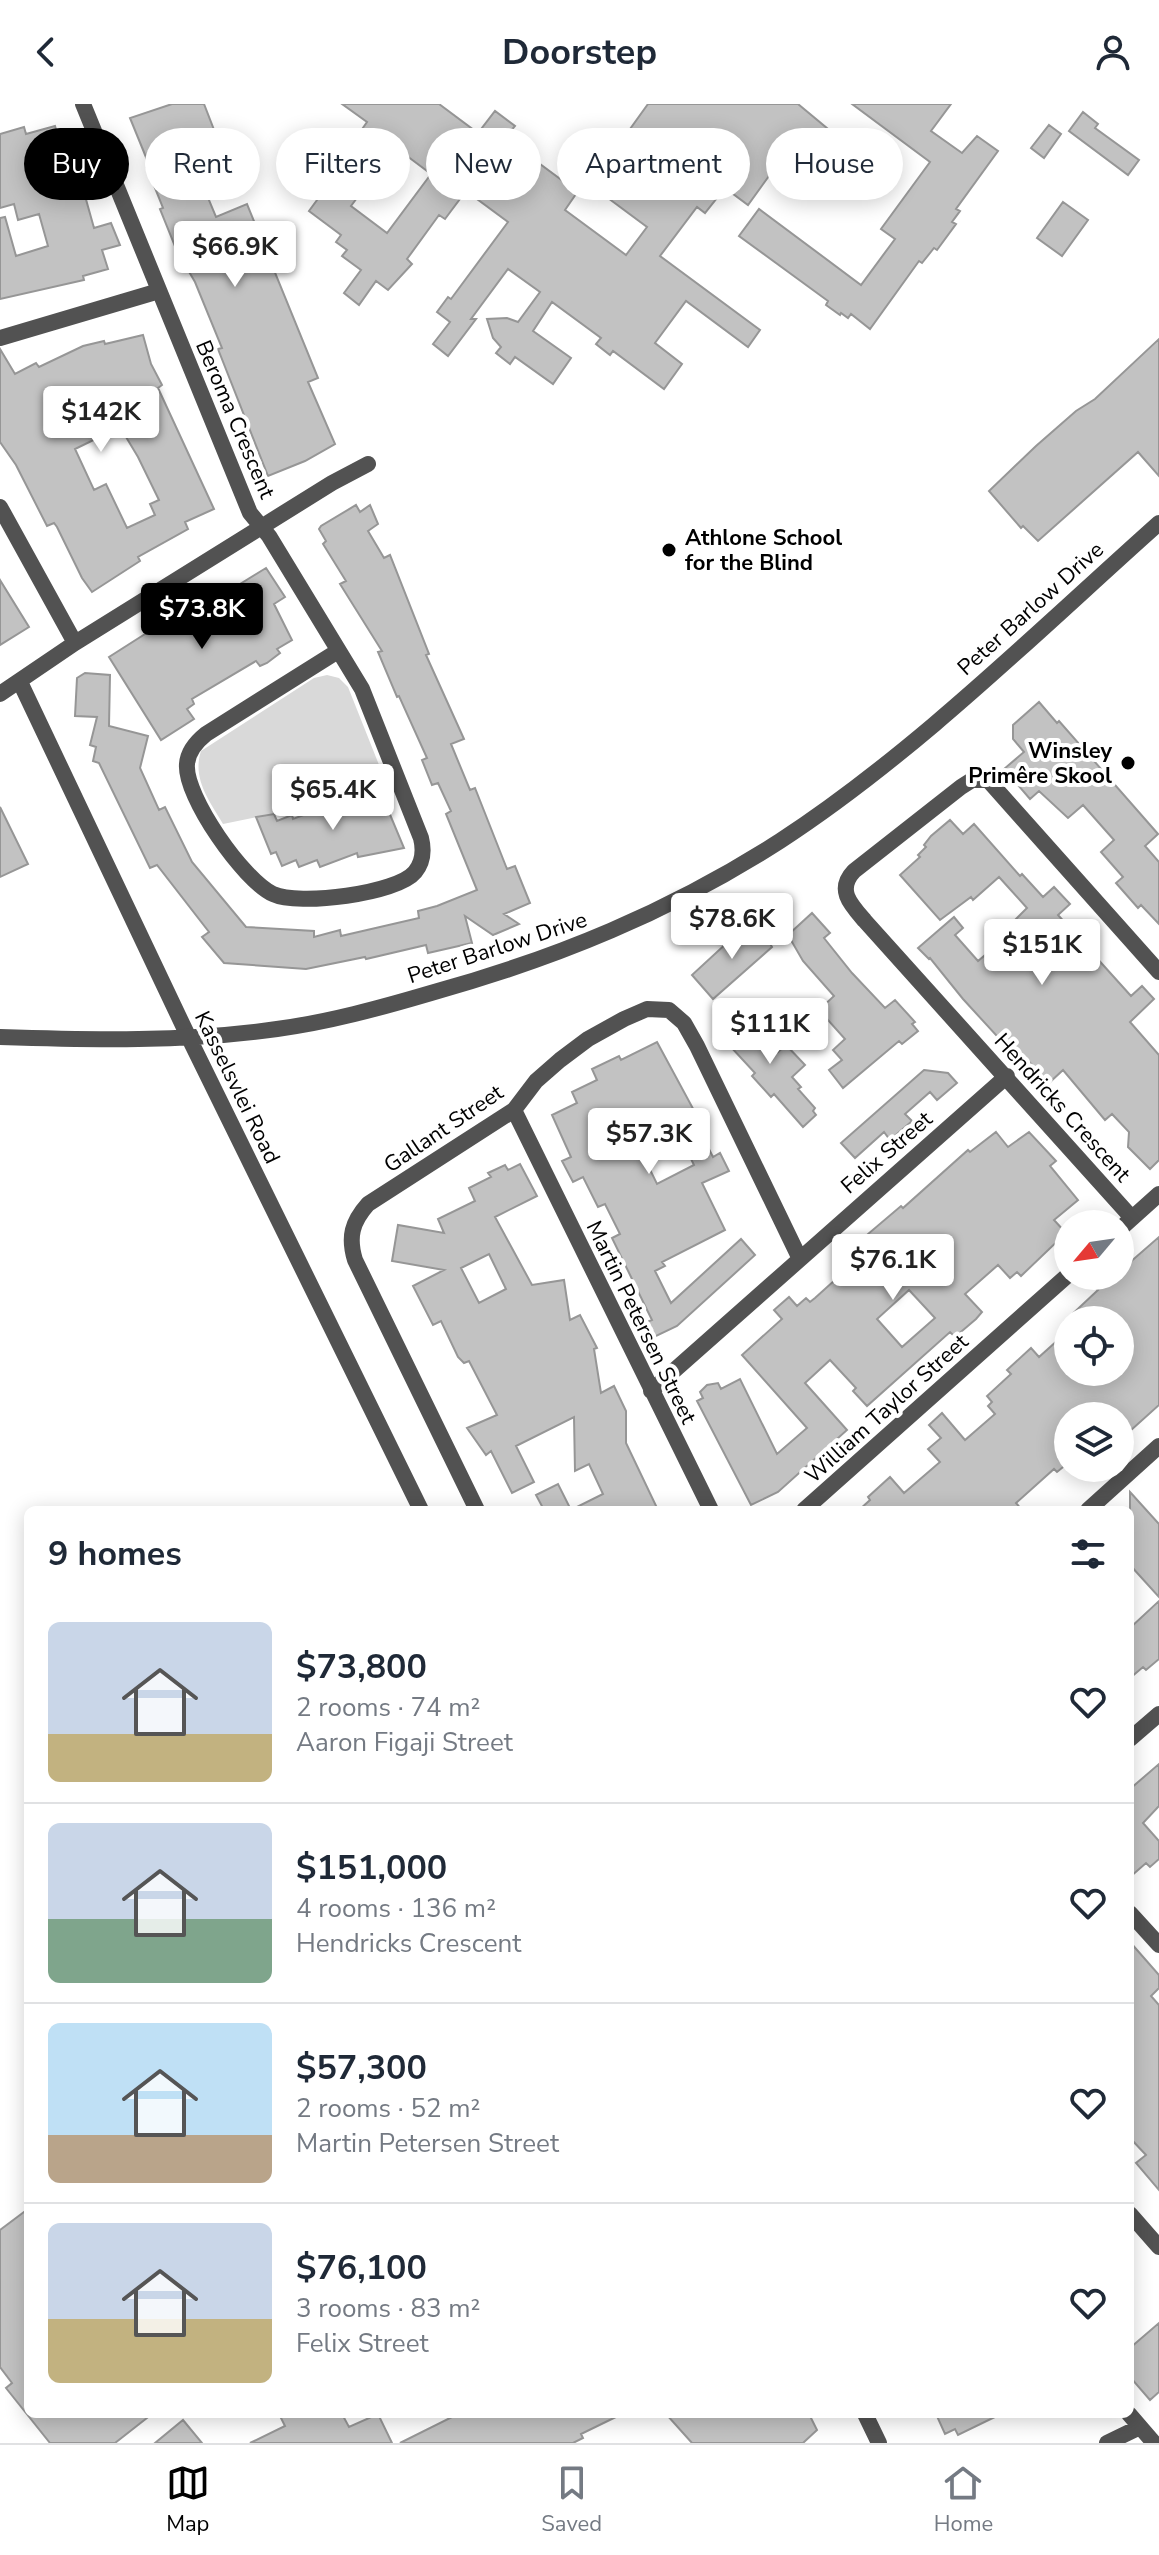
<!DOCTYPE html>
<html lang="en">
<head>
<meta charset="utf-8">
<style>
	:root { --surface:#fff; --page:#f6f6f7; --text:#1f2937; --muted:#747a83; --line:#e0e1e3; --accent:#000 }
	body { margin:0; font-family:"Nunito Sans",sans-serif; background:var(--page); color:var(--text); height:100vh; display:flex; flex-direction:column; font-size:30px; white-space:nowrap }
	* { box-sizing:border-box; margin:0 }
	p { font-size:26px; color:var(--muted) }
	.icon { flex:none; width:44px; height:44px; fill:none; stroke:currentColor; stroke-width:2; stroke-linecap:round; stroke-linejoin:round }
	.map { position:relative; flex:1; overflow:hidden }
	.sheet { position:absolute; left:24px; top:1402px; width:1110px; height:912px; display:flex; flex-direction:column; background:var(--surface); border-radius:12px; box-shadow:0 4px 20px #0003 }
	.sheet>* { flex:none }
	.guide { position:absolute; left:24px; top:24px; width:1112px; height:72px; display:flex; gap:16px }
	.needle { width:52px; rotate:241deg }
	.buttons { position:absolute; left:1054px; top:1106px; display:grid; gap:16px }
	.buttons a { display:grid; place-items:center; width:80px; height:80px; border-radius:50%; background:var(--surface); box-shadow:0 4px 20px #0003; font-size:40px }
	.price { position:absolute; translate:-50% -68px; padding:0 18px; border-radius:8px; background:#fff; color:#222; font-size:26px; line-height:52px; filter:drop-shadow(0 2px 4px #0008) }
	.price::after { content:''; position:absolute; left:50%; top:48px; width:24px; height:18px; margin-left:-12px; background:inherit; clip-path:polygon(0 0,100% 0,50% 100%) }
	.price.on { background:var(--accent); color:#fff }
	ul { padding:0; list-style:none }
	li { display:flex; align-items:center; gap:24px; height:200px; padding:0 24px }
	li+li { border-top:2px solid var(--line) }
	li span { display:grid; place-items:center; flex:none; width:224px; height:160px; border-radius:12px; color:#555 }
	li>.icon { margin-inline-start:auto }
	span .icon { width:96px; height:96px; fill:#fffc; stroke-width:1 }
	li b { font-size:34px }
	h2 { display:flex; justify-content:space-between; align-items:center; height:96px; padding:0 24px; font-size:34px }
	.tag { padding:0 28px; border-radius:36px; background:var(--surface); box-shadow:0 4px 20px #0003; font-size:28px; line-height:72px }
	.tag.on { background:var(--accent); color:#fff }
	header { display:flex; justify-content:space-between; align-items:center; height:104px; padding:0 24px; background:var(--surface); font-size:36px; font-weight:700 }
	.menu { display:flex; justify-content:space-around; align-items:center; height:112px; border-top:2px solid var(--line); background:var(--surface); font-size:22px; color:var(--muted) }
	.menu a { display:grid; justify-items:center; gap:4px }
	.menu .on { color:var(--accent) }
	.map>svg:first-child { display:block }
	.green { fill:#d9d9d9 }
	.building { fill:#c2c2c2; stroke:#969696; stroke-width:2; fill-rule:evenodd }
	.lines { fill:none; stroke-linecap:round; stroke-linejoin:round }
	.minor { stroke:#525252; stroke-width:16 }
	.tertiary { stroke:#525252; stroke-width:16 }
	.poi-dot { fill:#000; stroke:#fff; stroke-width:3 }
	.labels { text-anchor:middle; stroke-width:8; stroke-linejoin:round; paint-order:stroke }
	.street-label { font-size:22px; fill:#000; stroke:#fff }
	.poi-label { font-size:22px; font-weight:bold; fill:#000; stroke:#fff; text-anchor:start }
</style>
</head>
<body>
<header><svg class="icon" aria-label="back" viewBox="0 0 24 24"><path d="M15 5l-7 7 7 7"/></svg>Doorstep<svg class="icon" aria-label="person" viewBox="0 0 24 24"><circle cx="12" cy="8" r="4"/><path d="M4 21q1-7 8-7t8 7"/></svg></header>
<div class="map">
<svg width="1159" height="2339" viewBox="0 0 1159 2339">
	<rect width="100%" height="100%" fill="#fff"/>
	<path class="green" d="M327,571L339,574L348,583L389,686L223,720C209,696 192,675 201,647L314,574Z"/>
	<path class="building" d="M172,0H204L228,62L205,72L206,74L201,77L216,113L247,100L318,274L308,278L335,340L305,357L268,372L218,245L222,244L195,178L188,166L185,167L160,105L163,104L147,64L150,63L130,14Z
		M342,0H439L478,29L495,7L515,22L505,34L563,77L588,42L607,57L648,0H798L828,25L806,55L790,43L748,101L725,84L705,109L697,103L660,152L760,226L748,243L686,197L655,239L682,260L664,285L613,247L610,251L596,240L601,234L552,198L533,227L571,254L553,280L515,253L510,260L496,249L501,243L493,234L487,215L507,214L518,218L540,188L508,165L471,215H476L448,252L433,240L450,218L437,208L448,193L451,195L508,118L466,87L445,115L439,111L407,155L412,160L388,186L376,177L359,201L344,189L361,166L342,152L347,146L336,138L341,131L309,107L353,47L349,44L367,18ZM395,43L431,70L387,129L351,102ZM585,77L647,123L626,151L565,106Z
		M852,0H951L931,27L962,49L977,32L998,47L956,105L960,107L952,118L956,120L937,146L934,144L922,159L919,157L870,225L851,210L848,214L841,209L840,211L826,201L828,197L739,132L759,105L861,181L895,135L881,125L930,58Z
		M1083,8L1098,20L1095,24L1139,56L1128,71L1069,27Z
		M1049,21L1061,30L1044,54L1031,44Z
		M55,22L62,46L66,44L77,75L80,74L94,124L111,119L120,141L102,146L108,165L83,172L84,176L0,195V114L5,113L16,152L48,142L39,110L18,116L14,100L0,104V30L24,23L26,30Z
		M1063,98L1088,116L1062,152L1037,134Z
		M143,231L151,260L162,281L158,284L214,405L185,418L188,425L138,453L140,457L92,488L82,474L57,423L54,419L47,422L16,361L0,338V245L15,270L36,259L39,263L83,242L104,237L105,240ZM120,323L138,353L159,396L150,400L155,411L127,424L106,380L94,386L75,345Z
		M1159,235V372L1138,348L1038,437L1023,422L1021,424L989,387L1036,342L1076,307L1095,295Z
		M356,401L360,408L370,401L378,420L368,427L384,454L390,451L429,550L426,551L464,635L451,640L470,686L475,684L507,765L515,762L530,799L504,810L519,820L493,831L465,812L472,839L428,849L426,841L366,855L365,853L306,865L224,859L202,833L209,828L157,761L150,764L99,659L93,657L96,643L90,641L97,613L75,612L77,574L85,569L110,571L109,622L148,632L140,664L159,706L165,703L192,758L246,823L314,827V833L340,826L341,832L419,814L418,807L437,802L477,786L446,710L451,707L438,679L432,681L422,656L427,654L399,592L397,593L378,548L382,547L340,480L346,477L323,440L326,437L319,425L321,422Z
		M266,464L285,493L274,500L292,536L277,545L280,549L267,559L260,562L256,557L192,595L194,600L187,605L194,615L161,636L109,553L175,511L177,515L192,506L193,509Z
		M0,476L29,523L0,541Z
		M1039,598L1057,619L1059,617L1158,730L1145,742L1159,758V820L1141,801L1138,804L1116,779L1123,773L1101,748L1114,736L1083,701L1068,714L1039,687L1030,695L1004,665L1024,648L1013,635V621Z
		M381,689L404,744L358,753L357,749L320,763L317,756L299,763L296,756L282,762L276,748L271,750L256,713L274,710L277,717L292,711L293,715L344,696Z
		M0,703L28,760L0,773Z
		M950,716L963,730L974,720L1020,772L1022,770L1043,793L1054,783L1070,800L1058,811L1131,892L1142,882L1154,895L1130,918L1159,951V1056L1150,1065L1128,1043L1129,1028L1112,1010L1105,1016L1063,966L1049,979L1022,950L1017,954L963,895L930,854L929,855L918,844L954,813L963,824L955,831L978,857L1017,824L1012,819L1027,804L999,773L973,796L971,793L940,816L900,771L920,753L918,751L926,743L924,741L931,732Z
		M812,809L830,829L824,834L852,869L885,904L895,896L915,918L912,920L918,927L902,940L899,937L843,984L829,966L842,956L833,946L845,935L819,906L834,892L803,857L788,831Z
		M758,819L772,843L713,895L692,871L730,836Z
		M739,905L778,948L786,941L805,961L792,973L801,983L798,985L815,1004L813,1007L816,1011L803,1023L774,990L771,993L752,972L755,969L730,942L736,936L720,920Z
		M657,938L697,1012L693,1014L713,1053L720,1049L729,1067L702,1079L725,1126L662,1158L665,1162L655,1167L671,1199L741,1135L755,1151L677,1222L654,1233L647,1218L652,1216L612,1134L620,1130L605,1100L598,1103L583,1073L573,1078L562,1057L571,1053L552,1011L577,999L572,988L597,976L592,965L619,952L621,956ZM675,1022L694,1061L657,1080L638,1041Z
		M924,966L948,969L957,979L937,996L930,988L905,1010L912,1017L890,1036L884,1028L855,1054L841,1039Z
		M996,1028L1008,1043L1029,1028L1056,1057L1050,1062L1078,1096L1054,1116L1066,1129L1021,1172L1017,1168L1010,1174L998,1161L965,1190L982,1208L976,1215L955,1233L950,1228L867,1302L853,1287L856,1284L830,1256L805,1279L847,1326L778,1388L751,1401L697,1297L703,1294L700,1288L707,1281L718,1279L721,1285L740,1275L777,1350L807,1324L742,1251L782,1215L774,1206L789,1193L797,1202L806,1194L810,1198L815,1194L876,1139L868,1130L901,1102L903,1104L968,1046L970,1048ZM909,1186L935,1214L902,1243L877,1215Z
		M520,1060L537,1092L495,1113L532,1181L564,1176L570,1216L580,1211L597,1244L594,1245L601,1289L614,1282L626,1307V1339L658,1406H544L536,1391L558,1380L571,1406L603,1390L589,1360L575,1367L574,1313L516,1342L534,1378L512,1389L491,1347L486,1351L467,1324L497,1311L469,1257L464,1259L458,1253L441,1217L433,1221L413,1182L444,1166L392,1157L398,1121L444,1129L438,1115L475,1097L469,1084L491,1073L488,1069L505,1061L508,1066ZM489,1150L506,1185L479,1199L461,1164Z
		M1159,1133V1301L1120,1336V1312H1068V1359L1057,1368L1054,1365L1016,1399L1022,1406H859L870,1396L868,1393L890,1373L904,1389L940,1358L928,1345L941,1334L929,1321L942,1309L965,1336L995,1310L988,1302L992,1298L987,1292L1011,1270L1007,1266L1031,1244L1039,1253L1068,1227V1268H1120V1216H1066L1098,1186L1096,1184L1110,1172H1120V1167Z
		M1130,1388L1159,1420V1493L1130,1461Z
		M1159,1497V1555L1146,1566L1143,1563L1130,1574V1524Z
		M1159,1660V1702L1143,1719L1159,1737V1755L1150,1763L1146,1759L1130,1773V1685Z
		M1130,1838L1159,1871V1884L1151,1892L1159,1901V2086L1136,2059L1146,2051L1130,2034Z
		M28,2105V2310H152L115,2339H50L6,2284L12,2279L0,2263V2126Z
		M1159,2219V2288L1150,2296L1130,2273V2244Z
		M279,2310H342L349,2323L378,2310L392,2339H250L285,2322Z
		M458,2310H622L581,2330L583,2334L573,2339H400Z
		M666,2310H809L817,2326L803,2339H692Z
		M936,2310H1001L958,2331L955,2325L945,2330Z
		M183,2316L202,2339H155Z"/>
	<g class="lines">
		<path class="minor" d="M83,0L250,409L269,432L362,585L421,734C424,746 423,758 415,768C397,790 298,802 273,790C244,777 184,692 187,660C188,647 196,638 206,630L338,547
			M0,234L159,187
			M0,403L75,539
			M20,578L188,932
			M0,590L75,539L332,379L368,360
			M514,1006L711,1406
			M1132,1114L865,817C851,801 836,786 854,767L961,683L972,676H988L1159,868
			M1120,1125L1159,1090
			M651,1287L1007,972
			M477,1406L355,1156C348,1133 352,1118 368,1100L514,1006L536,977L560,956L588,935L624,915L647,905L669,906L684,919L697,942L799,1153
			M804,1406L1068,1171
			M1088,1406L1159,1342
			M1130,1635L1159,1610
			M1130,1809L1159,1841
			M1130,2110L1159,2143
			M1129,2310L1154,2339
			M1107,2339L1140,2323"/>
		<path class="tertiary" d="M188,932L421,1406
			M0,933C91,936 186,938 277,925C329,918 380,904 431,889C557,854 669,808 780,737C915,649 1039,526 1159,419
			M865,2310L879,2339"/>
	</g>
	<g class="poi-dot">
		<circle cx="669" cy="446" r="8"/>
		<circle cx="1128" cy="659" r="8"/>
	</g>
	<g class="labels">
		<g class="street-label">
			<text transform="translate(236 315) rotate(67)" y="8">Beroma Crescent</text>
			<text transform="translate(1030 504) rotate(-42)" y="8">Peter Barlow Drive</text>
			<text transform="translate(497 843) rotate(-18)" y="8">Peter Barlow Drive</text>
			<text transform="translate(238 983) rotate(64)" y="8">Kasselsvlei Road</text>
			<text transform="translate(1063 1003) rotate(48)" y="8">Hendricks Crescent</text>
			<text transform="translate(443 1024) rotate(-34)" y="8">Gallant Street</text>
			<text transform="translate(886 1048) rotate(-41)" y="8">Felix Street</text>
			<text transform="translate(642 1218) rotate(64)" y="8">Martin Petersen Street</text>
			<text transform="translate(886 1304) rotate(-42)" y="8">William Taylor Street</text>
		</g>
		<g class="poi-label">
			<text x="685" y="441">Athlone School<tspan x="685" dy="25">for the Blind</tspan></text>
			<text x="1112" y="654" text-anchor="end">Winsley<tspan x="1112" dy="25">Primêre Skool</tspan></text>
		</g>
	</g>
</svg>
<div class="buttons">
<a><svg class="needle" viewBox="-14 -14 28 28"><path d="M0-13l5 13h-10z" fill="#e53935"/><path d="M0 13l5-13h-10z" fill="#747a83"/></svg></a>
<a><svg class="icon" aria-label="locate" viewBox="0 0 24 24"><circle cx="12" cy="12" r="6"/><path d="M12 2v4M12 18v4M2 12h4M18 12h4"/></svg></a>
<a><svg class="icon" aria-label="layers" viewBox="0 0 24 24"><path d="M12 4l9 5-9 5-9-5zM3 14l9 5 9-5"/></svg></a>
</div>
<b class="price" style="left:235px;top:185px">$66.9K</b>
<b class="price" style="left:101px;top:350px">$142K</b>
<b class="price on" style="left:202px;top:547px">$73.8K</b>
<b class="price" style="left:333px;top:728px">$65.4K</b>
<b class="price" style="left:732px;top:857px">$78.6K</b>
<b class="price" style="left:1042px;top:883px">$151K</b>
<b class="price" style="left:770px;top:962px">$111K</b>
<b class="price" style="left:649px;top:1072px">$57.3K</b>
<b class="price" style="left:893px;top:1198px">$76.1K</b>
<div class="guide">
<a class="tag on">Buy</a>
<a class="tag">Rent</a>
<a class="tag">Filters</a>
<a class="tag">New</a>
<a class="tag">Apartment</a>
<a class="tag">House</a>
</div>
<section class="sheet">
<h2>9 homes<svg class="icon" aria-label="filters" viewBox="0 0 24 24"><path d="M4 7h16M4 17h16"/><circle cx="9" cy="7" r="2"/><circle cx="15" cy="17" r="2"/></svg></h2>
<ul>
<li><span style="background:linear-gradient(#c9d6e8 70%,#c2b280 0)"><svg class="icon" aria-label="home" viewBox="0 0 24 24"><path d="M3 11l9-7 9 7M6 9v11h12V9"/></svg></span><div><b>$73,800</b><p>2 rooms · 74 m²</p><p>Aaron Figaji Street</p></div><svg class="icon" aria-label="heart" viewBox="0 0 24 24"><path d="M12 20l-8-8c-3-5 5-10 8-4 3-6 11-1 8 4z"/></svg></li>
<li><span style="background:linear-gradient(#c9d6e8 60%,#7fa58c 0)"><svg class="icon" aria-label="home" viewBox="0 0 24 24"><path d="M3 11l9-7 9 7M6 9v11h12V9"/></svg></span><div><b>$151,000</b><p>4 rooms · 136 m²</p><p>Hendricks Crescent</p></div><svg class="icon" aria-label="heart" viewBox="0 0 24 24"><path d="M12 20l-8-8c-3-5 5-10 8-4 3-6 11-1 8 4z"/></svg></li>
<li><span style="background:linear-gradient(#bfe0f5 70%,#b9a48a 0)"><svg class="icon" aria-label="home" viewBox="0 0 24 24"><path d="M3 11l9-7 9 7M6 9v11h12V9"/></svg></span><div><b>$57,300</b><p>2 rooms · 52 m²</p><p>Martin Petersen Street</p></div><svg class="icon" aria-label="heart" viewBox="0 0 24 24"><path d="M12 20l-8-8c-3-5 5-10 8-4 3-6 11-1 8 4z"/></svg></li>
<li><span style="background:linear-gradient(#c9d6e8 60%,#c2b280 0)"><svg class="icon" aria-label="home" viewBox="0 0 24 24"><path d="M3 11l9-7 9 7M6 9v11h12V9"/></svg></span><div><b>$76,100</b><p>3 rooms · 83 m²</p><p>Felix Street</p></div><svg class="icon" aria-label="heart" viewBox="0 0 24 24"><path d="M12 20l-8-8c-3-5 5-10 8-4 3-6 11-1 8 4z"/></svg></li>
</ul>
</section>
</div>
<nav class="menu">
<a class="on"><svg class="icon" aria-label="map" viewBox="0 0 24 24"><path d="M3 6l6-2 6 2 6-2v14l-6 2-6-2-6 2zM9 4v14M15 6v14"/></svg>Map</a>
<a><svg class="icon" aria-label="saved" viewBox="0 0 24 24"><path d="M7 4h10v16l-5-4-5 4z"/></svg>Saved</a>
<a><svg class="icon" aria-label="home" viewBox="0 0 24 24"><path d="M3 11l9-7 9 7M6 9v11h12V9"/></svg>Home</a>
</nav>
</body>
</html>
